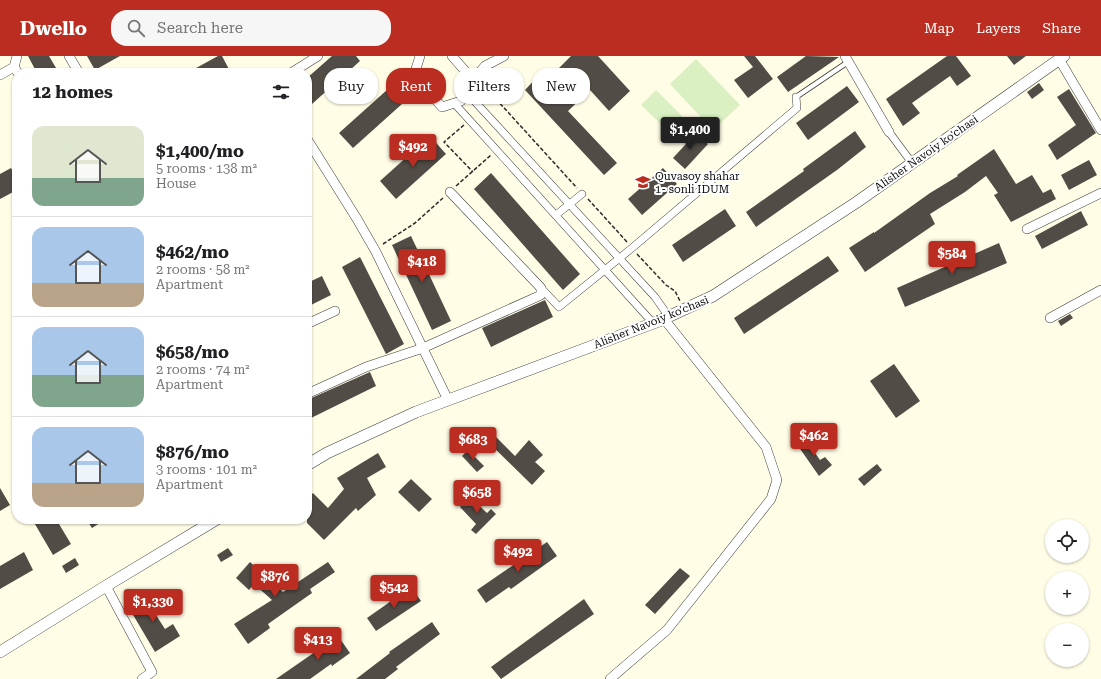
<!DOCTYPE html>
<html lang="en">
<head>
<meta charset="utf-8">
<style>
	:root { --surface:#fff; --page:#f6f6f6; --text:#202124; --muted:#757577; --line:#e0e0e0; --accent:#bb2d20 }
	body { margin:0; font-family:"Roboto Serif",serif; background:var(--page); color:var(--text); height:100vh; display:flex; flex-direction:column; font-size:15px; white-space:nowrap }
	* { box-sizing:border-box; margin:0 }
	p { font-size:13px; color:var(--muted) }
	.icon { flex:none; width:22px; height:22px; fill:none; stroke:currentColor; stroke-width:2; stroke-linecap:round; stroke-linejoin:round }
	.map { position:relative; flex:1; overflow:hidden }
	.panel { position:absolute; left:12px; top:12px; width:300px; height:456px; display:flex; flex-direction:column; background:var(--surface); border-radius:16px; box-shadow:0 1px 3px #0004 }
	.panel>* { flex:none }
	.top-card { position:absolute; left:324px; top:12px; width:380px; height:36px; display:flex; gap:8px }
	.tools { position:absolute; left:1045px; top:463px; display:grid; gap:8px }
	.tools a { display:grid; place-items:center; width:44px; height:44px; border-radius:50%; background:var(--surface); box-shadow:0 1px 3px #0004; font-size:20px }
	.price { position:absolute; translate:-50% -34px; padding:0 9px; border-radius:4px; background:var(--accent); color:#fff; font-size:13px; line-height:26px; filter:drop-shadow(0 1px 2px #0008) }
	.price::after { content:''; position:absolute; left:50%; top:24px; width:12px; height:9px; margin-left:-6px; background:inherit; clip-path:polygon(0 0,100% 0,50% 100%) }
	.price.active { background:#222; color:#fff }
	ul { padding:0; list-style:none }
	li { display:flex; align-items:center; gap:12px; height:100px; padding:0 20px }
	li+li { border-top:1px solid var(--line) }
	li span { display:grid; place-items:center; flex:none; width:112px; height:80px; border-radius:12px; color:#555 }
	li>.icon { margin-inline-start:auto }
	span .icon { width:48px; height:48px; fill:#fffc; stroke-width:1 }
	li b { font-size:17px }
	h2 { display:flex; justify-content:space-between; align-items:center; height:48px; padding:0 20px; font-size:17px }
	.tag { padding:0 14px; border-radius:16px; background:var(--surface); box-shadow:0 1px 3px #0004; font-size:14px; line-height:36px }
	.tag.active { background:var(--accent); color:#fff }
	header { display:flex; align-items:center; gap:24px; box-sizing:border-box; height:56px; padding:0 20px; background:var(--accent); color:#fff }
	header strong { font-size:19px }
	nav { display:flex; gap:22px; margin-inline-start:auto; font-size:14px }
	.search { width:280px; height:36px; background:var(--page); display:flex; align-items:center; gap:10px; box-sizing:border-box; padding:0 14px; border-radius:16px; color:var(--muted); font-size:15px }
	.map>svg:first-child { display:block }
	.pitch { fill:#daf0c2 }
	.building { fill:#524c46 }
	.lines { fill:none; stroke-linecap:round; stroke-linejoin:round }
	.service-casing { stroke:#3c3c3c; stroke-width:6 }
	.pedestrian-casing { stroke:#3c3c3c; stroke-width:8 }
	.minor-casing { stroke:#3c3c3c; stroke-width:10 }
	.tertiary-casing { stroke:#3c3c3c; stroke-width:12 }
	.path { stroke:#2b2b2b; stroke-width:1.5; stroke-dasharray:4 2; stroke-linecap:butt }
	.service { stroke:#fff; stroke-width:4.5 }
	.pedestrian { stroke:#fff; stroke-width:7 }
	.minor { stroke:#fff; stroke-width:9 }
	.tertiary { stroke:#fff; stroke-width:11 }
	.labels { text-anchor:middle; stroke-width:4; stroke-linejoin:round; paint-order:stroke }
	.street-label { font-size:11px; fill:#090909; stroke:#fff }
	.poi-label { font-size:11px; fill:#090909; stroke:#fff; text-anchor:start }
</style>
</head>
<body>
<header>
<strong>Dwello</strong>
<div class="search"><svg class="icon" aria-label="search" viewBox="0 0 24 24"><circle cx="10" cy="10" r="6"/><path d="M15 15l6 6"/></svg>Search here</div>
<nav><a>Map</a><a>Layers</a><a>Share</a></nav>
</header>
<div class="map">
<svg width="1101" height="623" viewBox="0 0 1101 623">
	<rect width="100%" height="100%" fill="#fffde6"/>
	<path class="pitch" d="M696,3L740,49L713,74L670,28Z
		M656,34L682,60L668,75L641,49Z"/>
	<path class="building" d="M28,0H49L59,17H37Z
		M87,0H120L95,14Z
		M218,0H222L231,17H187Z
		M332,0H356L360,5L312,48L307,43V22Z
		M571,0H598L630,35L609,55L590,34L568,55L617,107L604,119L525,34L538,20L562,45L577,32L559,12Z
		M744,0H755L773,23L748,42L734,24L753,11Z
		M806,0L839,1L788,36L777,21Z
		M947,0H956L971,20L957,30L950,20L912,47L920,57L903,70L886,43Z
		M1007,0H1026L1014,9Z
		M1039,27L1044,34L1032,43L1027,36Z
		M847,30L859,46L808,84L796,67Z
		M388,33L402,48L353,92L339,77Z
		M1069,33L1096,77L1057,104L1048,89L1076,69L1057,41Z
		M855,75L866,91L837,114L756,171L746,156L804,115L803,113Z
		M696,77L708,88L685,113L673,102Z
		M430,80L446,98L396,143L380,125Z
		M994,93L1016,128L1032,119L1043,137L1051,133L1056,143L1011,166L994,139L998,137L986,120L965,136L930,158L935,168L865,216L849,192L874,176V177L930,137L958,120L957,119Z
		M1089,104L1097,119L1069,134L1061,119Z
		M11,112L17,123V134L0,143V118Z
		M663,112L677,128L642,159L628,143Z
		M491,117L580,218L563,234L474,133Z
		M725,153L736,170L683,206L672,189Z
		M1081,155L1088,169L1042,193L1035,180Z
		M411,180L451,265L432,274L392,189Z
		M999,187L1007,207L905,251L897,232Z
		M828,200L839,215L744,278L734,262Z
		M360,201L404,288L386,298L342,211Z
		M322,220L331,239L307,251V227Z
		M545,244L553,261L491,291L482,272Z
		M1070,258L1073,262L1061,270L1058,265Z
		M894,308L920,345L896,362L870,325Z
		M370,316L376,330L307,364V344Z
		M493,378L515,400L529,384L543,399L535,406L545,415L532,429L487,385Z
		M804,381L820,404L825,401L832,409L819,420L796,387Z
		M468,394L484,410L477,416L462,400Z
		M378,397L386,411L367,422L376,439L358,455L356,452L324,484L307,467V443L313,437L328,452L344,433L337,422Z
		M877,408L882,414L864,430L858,423Z
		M411,423L432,443L419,456L398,436Z
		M0,432L10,449L0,455Z
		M469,440L487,457L491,453L496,458L476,478L471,474L476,468L460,451Z
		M32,463H56L71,488L53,499Z
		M86,463H106L92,472Z
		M547,486L557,500L511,533L509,531L486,547L477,534Z
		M228,492L233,499L221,506L217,499Z
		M24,496L33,514L0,533V510Z
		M75,502L79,509L66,517L62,510Z
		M250,506L283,536L328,506L335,516L310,533L312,537L268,568L270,572L248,588L234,568L272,544L254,528L249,534L236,522Z
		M680,512L690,520L655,558L645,549Z
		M411,531L421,545L376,575L367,562Z
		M153,537L164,554L156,559L165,573L173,568L180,580L155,596L129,552Z
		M584,543L594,558L501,623L491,611Z
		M432,566L440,578L396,611L398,613L385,623H356L390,597L389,596Z
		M338,580L350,597L332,610L331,608L310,623H276Z"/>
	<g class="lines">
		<g class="service-casing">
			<path id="service" d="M796,41L848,6"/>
		</g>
		<g class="pedestrian-casing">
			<path id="pedestrian" d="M466,36L655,241L669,261
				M454,47L653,267
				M889,76L912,107
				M556,159L582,138
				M541,232L559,251L632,192L797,52L796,41"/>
		</g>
		<g class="minor-casing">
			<path id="minor" d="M17,0L14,11L18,17
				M69,0L79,17
				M420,0L414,19L442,51L461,45L473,24L452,0
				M845,0L889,76
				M1059,3L1101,74
				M291,17L318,0
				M0,19L14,11
				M473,24L485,10L504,0
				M307,83L357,163L376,196L448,344
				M1027,173L1101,137
				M1050,262L1101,234
				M307,268L335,255
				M307,338L366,311L423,292L541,239V232L450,136
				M106,530L152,616L142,623
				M610,623L667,574L771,443L777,424L766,391L664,263"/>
		</g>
		<g class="tertiary-casing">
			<path id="tertiary" d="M307,409L327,397L416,356L659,265L713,240L857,146L1064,0
				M0,596L106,530L217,463"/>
		</g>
		<path class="path" d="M489,20L504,35L489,49
			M496,43L577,132
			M464,69L444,86L473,116
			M456,130L491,99
			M588,143L627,186
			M383,188L415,167L443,142
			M637,198L666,229L675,235L680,245"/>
		<use href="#service" class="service"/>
		<use href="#pedestrian" class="pedestrian"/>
		<use href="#minor" class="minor"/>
		<use href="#tertiary" class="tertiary"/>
	</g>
	<defs>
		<g id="school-bare" transform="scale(1.2)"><path d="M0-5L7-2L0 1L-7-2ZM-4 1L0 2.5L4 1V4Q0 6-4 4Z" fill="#bb2d20" stroke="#fff" stroke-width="2.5" paint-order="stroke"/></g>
	</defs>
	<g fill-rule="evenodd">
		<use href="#school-bare" x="643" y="126"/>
	</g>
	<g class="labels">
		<g class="street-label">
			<text transform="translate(926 97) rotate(-35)" y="4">Alisher Navoiy ko'chasi</text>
			<text transform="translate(651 266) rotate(-22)" y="4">Alisher Navoiy ko'chasi</text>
		</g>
		<g class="poi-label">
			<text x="655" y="124">Quvasoy shahar<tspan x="655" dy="13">1- sonli IDUM</tspan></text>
		</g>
	</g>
</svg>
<div class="tools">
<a><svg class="icon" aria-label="locate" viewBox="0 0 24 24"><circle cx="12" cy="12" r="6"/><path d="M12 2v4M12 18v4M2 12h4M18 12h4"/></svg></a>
<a>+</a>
<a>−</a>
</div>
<b class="price active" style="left:690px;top:95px">$1,400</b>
<b class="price" style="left:413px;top:112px">$492</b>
<b class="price" style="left:952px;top:219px">$584</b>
<b class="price" style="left:422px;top:227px">$418</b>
<b class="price" style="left:814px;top:401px">$462</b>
<b class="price" style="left:473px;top:405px">$683</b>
<b class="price" style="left:477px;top:458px">$658</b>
<b class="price" style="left:518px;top:517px">$492</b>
<b class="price" style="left:275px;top:542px">$876</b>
<b class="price" style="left:394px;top:553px">$542</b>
<b class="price" style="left:153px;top:567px">$1,330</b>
<b class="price" style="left:318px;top:605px">$413</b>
<div class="top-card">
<a class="tag">Buy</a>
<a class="tag active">Rent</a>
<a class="tag">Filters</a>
<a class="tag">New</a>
</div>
<section class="panel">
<h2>12 homes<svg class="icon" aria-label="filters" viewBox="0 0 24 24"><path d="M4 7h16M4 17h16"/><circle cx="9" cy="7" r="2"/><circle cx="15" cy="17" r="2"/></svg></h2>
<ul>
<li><span style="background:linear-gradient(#dfe7d0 65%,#7fa58c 0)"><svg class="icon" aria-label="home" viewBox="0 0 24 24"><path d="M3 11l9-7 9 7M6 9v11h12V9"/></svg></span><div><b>$1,400/mo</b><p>5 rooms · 138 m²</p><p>House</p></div></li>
<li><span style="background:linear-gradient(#a9c7e8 70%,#b9a48a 0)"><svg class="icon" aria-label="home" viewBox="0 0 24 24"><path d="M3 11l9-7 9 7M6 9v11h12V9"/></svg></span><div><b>$462/mo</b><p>2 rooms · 58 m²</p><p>Apartment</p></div></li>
<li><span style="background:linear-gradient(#a9c7e8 60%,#7fa58c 0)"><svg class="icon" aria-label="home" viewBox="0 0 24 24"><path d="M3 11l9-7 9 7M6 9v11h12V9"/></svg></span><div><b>$658/mo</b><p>2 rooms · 74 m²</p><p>Apartment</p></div></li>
<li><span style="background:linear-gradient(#a9c7e8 70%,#b9a48a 0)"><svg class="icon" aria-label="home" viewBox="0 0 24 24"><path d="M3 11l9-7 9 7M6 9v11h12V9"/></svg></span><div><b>$876/mo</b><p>3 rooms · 101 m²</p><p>Apartment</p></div></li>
</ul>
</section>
</div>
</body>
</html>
